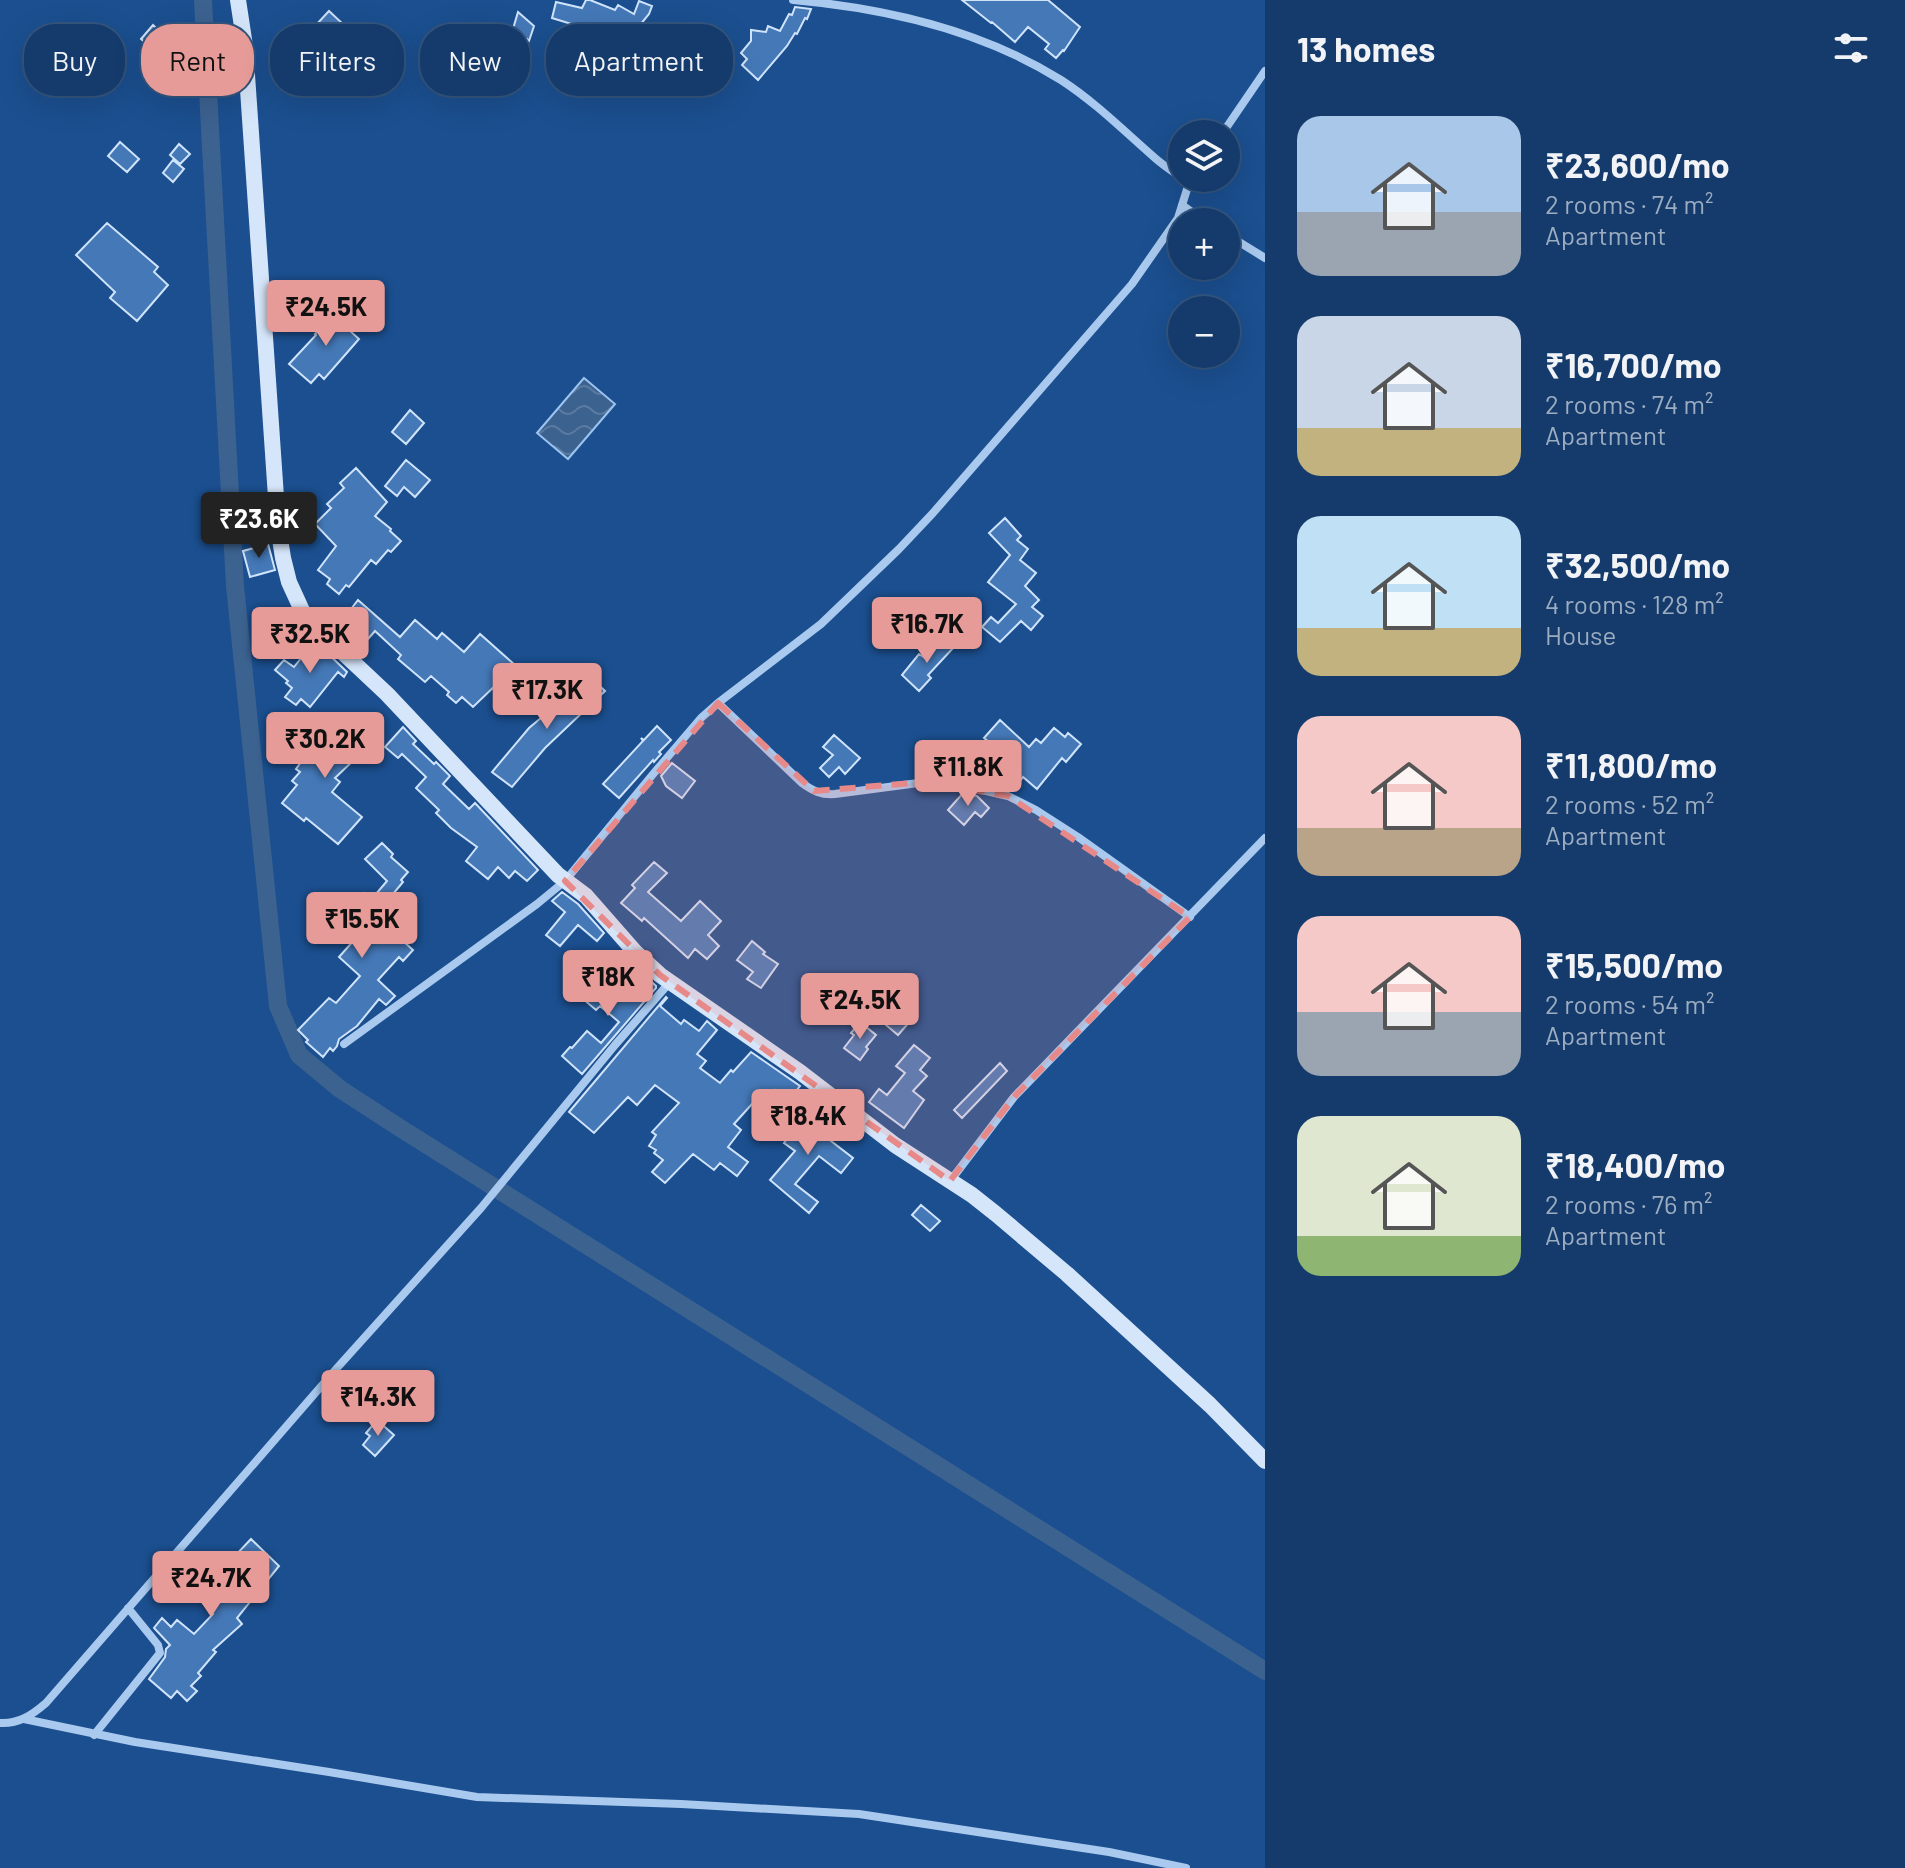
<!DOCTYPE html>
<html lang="en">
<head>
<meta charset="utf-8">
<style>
	:root { --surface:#143b6b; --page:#1d4271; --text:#f1f3f6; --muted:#9dadc1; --line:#33557e; --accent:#e69b98 }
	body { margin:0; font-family:Barlow,sans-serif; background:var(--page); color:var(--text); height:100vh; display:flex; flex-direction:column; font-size:30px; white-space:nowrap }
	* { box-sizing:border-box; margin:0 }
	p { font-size:26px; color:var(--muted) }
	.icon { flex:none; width:44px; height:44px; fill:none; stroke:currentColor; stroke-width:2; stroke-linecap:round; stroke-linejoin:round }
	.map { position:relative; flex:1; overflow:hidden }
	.panel { display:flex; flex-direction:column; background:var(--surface); width:640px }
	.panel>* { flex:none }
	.top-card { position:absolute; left:24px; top:24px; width:760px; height:72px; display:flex; gap:16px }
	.buttons { position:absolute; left:1168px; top:120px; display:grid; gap:16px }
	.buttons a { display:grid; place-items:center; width:72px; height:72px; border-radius:50%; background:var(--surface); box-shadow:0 8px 32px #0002,0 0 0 2px var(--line); font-size:40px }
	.price { position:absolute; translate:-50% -68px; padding:0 18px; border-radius:8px; background:var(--accent); color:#111; font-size:26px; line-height:52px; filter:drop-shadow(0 2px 4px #0008) }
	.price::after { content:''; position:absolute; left:50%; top:48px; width:24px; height:18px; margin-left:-12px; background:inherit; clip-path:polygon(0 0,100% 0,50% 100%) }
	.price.active { background:#222; color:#fff }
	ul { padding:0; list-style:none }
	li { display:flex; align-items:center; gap:24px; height:200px; padding:0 32px }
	li span { display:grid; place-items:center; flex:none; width:224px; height:160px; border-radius:24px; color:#555 }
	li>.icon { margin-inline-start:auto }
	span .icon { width:96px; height:96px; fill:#fffc; stroke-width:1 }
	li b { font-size:34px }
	h2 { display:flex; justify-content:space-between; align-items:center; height:96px; padding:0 32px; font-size:34px }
	.tag { padding:0 28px; border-radius:32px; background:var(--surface); box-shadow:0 8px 32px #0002,0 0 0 2px var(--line); font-size:28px; line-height:72px }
	.tag.active { background:var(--accent); color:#111 }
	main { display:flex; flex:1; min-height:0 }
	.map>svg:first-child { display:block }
	.water { fill:url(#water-waves); stroke:#9cc4f0; stroke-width:2 }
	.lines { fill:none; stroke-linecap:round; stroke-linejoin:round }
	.canal { stroke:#3c6290; stroke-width:18 }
	.building { fill:#4478b7; stroke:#cfe3fa; stroke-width:2 }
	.street { stroke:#a9c9ee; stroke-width:8 }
	.secondary { stroke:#d6e6fa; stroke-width:16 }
	.marked { fill:#e88989; fill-opacity:0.2; stroke:#e88989; stroke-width:6; stroke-dasharray:16 10; stroke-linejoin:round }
</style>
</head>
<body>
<main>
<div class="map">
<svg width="1265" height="1868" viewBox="0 0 1265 1868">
	<defs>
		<pattern id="water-waves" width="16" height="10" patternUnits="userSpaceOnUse" patternTransform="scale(2)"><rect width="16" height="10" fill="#3c6290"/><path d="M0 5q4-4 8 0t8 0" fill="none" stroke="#597aa1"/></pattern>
	</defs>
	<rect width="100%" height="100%" fill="#1b4f8f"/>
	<path class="water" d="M584,378L615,404L568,459L537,433Z"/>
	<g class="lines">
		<path class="canal" d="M203,0L235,586L278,1006L299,1055L340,1089L400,1128L1265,1671"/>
	</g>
	<path class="building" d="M586,0H590L615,10L618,5L634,14L639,1L652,6L649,14L627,41L630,44L620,55L609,45L600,61L590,55L579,70L567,61L591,30L552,18L556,2L582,8Z
		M962,0H1048L1080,27L1064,51L1063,50L1056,58L1045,49L1049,44L1028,27L1015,42L992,22L991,23Z
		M795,7L811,9L807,19L805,18L797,34L795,33L787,46L758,80L742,65L747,59L741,53L751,41V30L766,32L768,26L780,31L789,14L792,15Z
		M329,11L344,25L309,66L298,58L300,55L284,40L294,30L303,39Z
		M518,12L534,26L529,41L527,39L520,60L505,56Z
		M153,25L166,38L154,51L141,39Z
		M120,142L139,159L127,172L108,156Z
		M179,144L190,154L180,164L170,155Z
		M173,160L184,169L173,182L163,173Z
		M107,223L158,267L154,272L168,285L137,321L110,298L115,292L76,255Z
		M341,309L356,322L349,330L359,339L324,379L319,374L311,383L289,364L316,335L315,334L331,316L333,318Z
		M410,410L424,423L406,444L392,432Z
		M406,460L430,480L415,497L404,487L397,496L385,486Z
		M356,468L387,502L375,516L391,529L390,531L401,541L391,552L388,550L376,564L371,560L349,587L346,585L339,594L327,584L330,579L318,570L336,546L315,524L331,508L327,504L344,488L340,483Z
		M1005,518L1021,536L1017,540L1028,549L1020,560L1036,573L1025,586L1039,600L1032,607L1043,616L1031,630L1021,621L1000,642L982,627L991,617L998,623L1016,604L988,582L1010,555L989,533Z
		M268,544L275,570L250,577L243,551Z
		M358,600L400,637L415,620L437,639L442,633L464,652L480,634L515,665L500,683L499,682L473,707L462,697L456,703L447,695L449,692L431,676L425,682L398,659L401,655L375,631L367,640L350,626L359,616L351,609Z
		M944,638L954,647L928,675L931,678L919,691L902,675L919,654L925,658Z
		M320,646L347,672L344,677L338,672L310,707L301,699L296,705L285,697L292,688L286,683L288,681L275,670L284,660L294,667L310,647L315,651Z
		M587,674L605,691L545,748L512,787L492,772L529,728L572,692L571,691Z
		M1000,720L1029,747L1036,739L1041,743L1054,728L1065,737L1068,733L1081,744L1066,762L1062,758L1037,789L1023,777L1020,781L1016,778L1007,788L986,770L975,781L961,778L959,776L989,742L984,738Z
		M339,725L355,737L365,729L377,743L358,759L357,757L335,778L340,782L332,792L362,817L338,844L306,818L304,821L282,803L297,785L292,781L300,772L296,769L301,762L282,746L293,733L312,749L324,734L330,738Z
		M657,726L671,740L659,752L661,754L654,762L653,760L619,798L603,784L643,741L641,738L644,740Z
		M403,727L416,741L413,744L434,764L436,762L450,776L443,784L469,809L475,803L538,870L527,881L515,871L509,878L498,867L488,879L466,861L477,847L451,828L436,813L439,810L416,788L426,777L402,754L398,758L385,747Z
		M834,735L860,758L845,774L839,767L829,777L820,768L833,755L823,747Z
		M672,763L695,781L682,798L666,786L661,776Z
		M963,793L977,796L989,808L981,817L975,812L964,825L948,810Z
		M382,843L393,854L391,857L408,872L401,880L403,882L378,912L384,917L381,921L413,950L403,961L399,957L378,980L395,996L386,1005L379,999L357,1026L339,1039L337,1046L333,1051L330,1048L323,1057L306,1042L308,1040L298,1030L329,998L336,1003L360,976L339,957L356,938L338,923L364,893L371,900L387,881L365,859Z
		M654,862L667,873L648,892L681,921L700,901L721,921L708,935L719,946L707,959L695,949L688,958L644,918L642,921L621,903L635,888L632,885Z
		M562,892L578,904L604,933L597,941L578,925L560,946L546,935L565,912L552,901Z
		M752,941L765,952L763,954L778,964L761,988L747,979L753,972L737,960Z
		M643,974L656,986V988L582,1074L562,1056L570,1047L572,1048L587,1031L601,1043L619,1022L600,1006L596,1010L583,999L602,979L623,997Z
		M666,997L667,998L660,1006L681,1024L684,1020L699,1031L707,1021L717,1030L697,1054L706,1061L700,1068L720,1083L731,1070L733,1072L751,1052L800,1086L788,1101L775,1090L768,1100L761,1094L734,1124L741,1130L728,1147L748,1162L737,1176L720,1163L714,1170L693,1154L665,1183L652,1172L663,1160L654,1153L656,1150L649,1146L656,1135L652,1132L679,1103L655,1085L637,1105L628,1097L594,1133L569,1112Z
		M894,1004L912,1019L898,1035L880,1020Z
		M860,1022L876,1035L866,1047L868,1049L860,1060L844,1048L854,1035L851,1033Z
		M914,1045L930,1058L920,1070L927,1076L913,1091L924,1100L904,1128L869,1102L879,1089L887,1095L905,1073L896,1066Z
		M1000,1063L1007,1071L962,1118L954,1110Z
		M811,1106L826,1117L818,1131L853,1158L841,1173L819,1156L795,1184L818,1202L809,1213L770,1180L795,1151L784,1143Z
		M921,1205L940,1221L930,1231L912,1215Z
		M377,1420L394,1435L375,1456L363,1445L370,1436L366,1433Z
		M251,1539L279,1566L237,1618L242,1624L213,1650L216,1652L198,1673L201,1676L191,1686L197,1691L187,1701L177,1691L171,1698L149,1679L165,1657L166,1649L170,1645L154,1628L162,1618L171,1627L177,1620L194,1634L213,1614L178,1577L183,1570L206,1589L223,1568L221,1566L231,1553L235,1556Z"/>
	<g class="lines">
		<path class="street" d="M793,0C885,8 981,30 1061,80C1095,102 1124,131 1155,158C1165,167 1178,175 1189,183
			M1222,134L1265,71
			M1182,205L1206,222
			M1226,234L1265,258
			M718,703L802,783C813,791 821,795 835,794L926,782L951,783L1008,796L1036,810L1078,837L1190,917
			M344,1044L537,904L565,881L654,773L701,718L718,703L821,624L899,549L933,513L1132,284L1178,218L1189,183L1193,178
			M951,1180L1014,1097L1265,838
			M24,1719L135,1742L329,1772L477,1797L681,1804L859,1814L1109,1852L1186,1868
			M0,1723C19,1724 32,1715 46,1703L337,1368L481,1208L615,1045L670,982
			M94,1735L160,1653L158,1645L128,1608"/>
		<path class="secondary" d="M238,0L245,46L278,526L283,558L289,582L305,617L387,694L558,875L586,896L636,953L660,975L800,1072L895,1145L972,1195L996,1214L1067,1274L1210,1405L1265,1461"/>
	</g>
	<path class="marked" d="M718,703L814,791L926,782L1008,796L1190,917L1014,1097L950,1181L660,975L565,881Z"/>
</svg>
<div class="buttons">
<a><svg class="icon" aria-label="layers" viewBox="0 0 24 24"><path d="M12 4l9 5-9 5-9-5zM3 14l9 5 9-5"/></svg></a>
<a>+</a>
<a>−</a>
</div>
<b class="price" style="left:326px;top:348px">₹24.5K</b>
<b class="price active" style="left:259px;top:560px">₹23.6K</b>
<b class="price" style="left:927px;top:665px">₹16.7K</b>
<b class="price" style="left:310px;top:675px">₹32.5K</b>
<b class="price" style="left:547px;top:731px">₹17.3K</b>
<b class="price" style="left:325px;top:780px">₹30.2K</b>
<b class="price" style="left:968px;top:808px">₹11.8K</b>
<b class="price" style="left:362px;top:960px">₹15.5K</b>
<b class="price" style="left:608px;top:1018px">₹18K</b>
<b class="price" style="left:860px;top:1041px">₹24.5K</b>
<b class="price" style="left:808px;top:1157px">₹18.4K</b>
<b class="price" style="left:378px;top:1438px">₹14.3K</b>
<b class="price" style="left:211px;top:1619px">₹24.7K</b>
<div class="top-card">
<a class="tag">Buy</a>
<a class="tag active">Rent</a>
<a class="tag">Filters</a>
<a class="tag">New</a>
<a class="tag">Apartment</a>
</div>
</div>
<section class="panel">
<h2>13 homes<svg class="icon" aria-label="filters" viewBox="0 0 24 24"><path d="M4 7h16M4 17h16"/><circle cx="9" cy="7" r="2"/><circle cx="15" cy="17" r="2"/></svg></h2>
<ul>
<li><span style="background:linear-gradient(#a9c7e8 60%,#9aa5b1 0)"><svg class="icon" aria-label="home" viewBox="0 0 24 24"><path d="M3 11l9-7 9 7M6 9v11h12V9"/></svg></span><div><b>₹23,600/mo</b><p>2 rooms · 74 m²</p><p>Apartment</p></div></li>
<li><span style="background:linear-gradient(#c9d6e8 70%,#c2b280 0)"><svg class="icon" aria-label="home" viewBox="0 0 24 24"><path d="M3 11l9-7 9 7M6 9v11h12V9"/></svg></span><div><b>₹16,700/mo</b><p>2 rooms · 74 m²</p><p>Apartment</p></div></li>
<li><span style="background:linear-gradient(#bfe0f5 70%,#c2b280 0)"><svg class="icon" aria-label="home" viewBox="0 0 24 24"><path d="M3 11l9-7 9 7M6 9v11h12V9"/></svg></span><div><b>₹32,500/mo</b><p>4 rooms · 128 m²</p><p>House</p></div></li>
<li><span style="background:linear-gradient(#f6c9c9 70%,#b9a48a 0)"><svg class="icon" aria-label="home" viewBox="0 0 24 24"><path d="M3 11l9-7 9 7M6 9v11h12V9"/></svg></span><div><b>₹11,800/mo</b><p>2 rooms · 52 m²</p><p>Apartment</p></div></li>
<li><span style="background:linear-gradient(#f6c9c9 60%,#9aa5b1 0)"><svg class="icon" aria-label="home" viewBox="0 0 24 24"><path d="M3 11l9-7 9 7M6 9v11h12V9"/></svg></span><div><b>₹15,500/mo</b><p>2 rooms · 54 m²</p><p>Apartment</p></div></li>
<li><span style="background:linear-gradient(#dfe7d0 75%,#8fb573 0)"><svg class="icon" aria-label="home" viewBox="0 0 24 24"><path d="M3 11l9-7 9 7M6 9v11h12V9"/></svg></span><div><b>₹18,400/mo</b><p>2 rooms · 76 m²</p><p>Apartment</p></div></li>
</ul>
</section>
</main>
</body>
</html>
